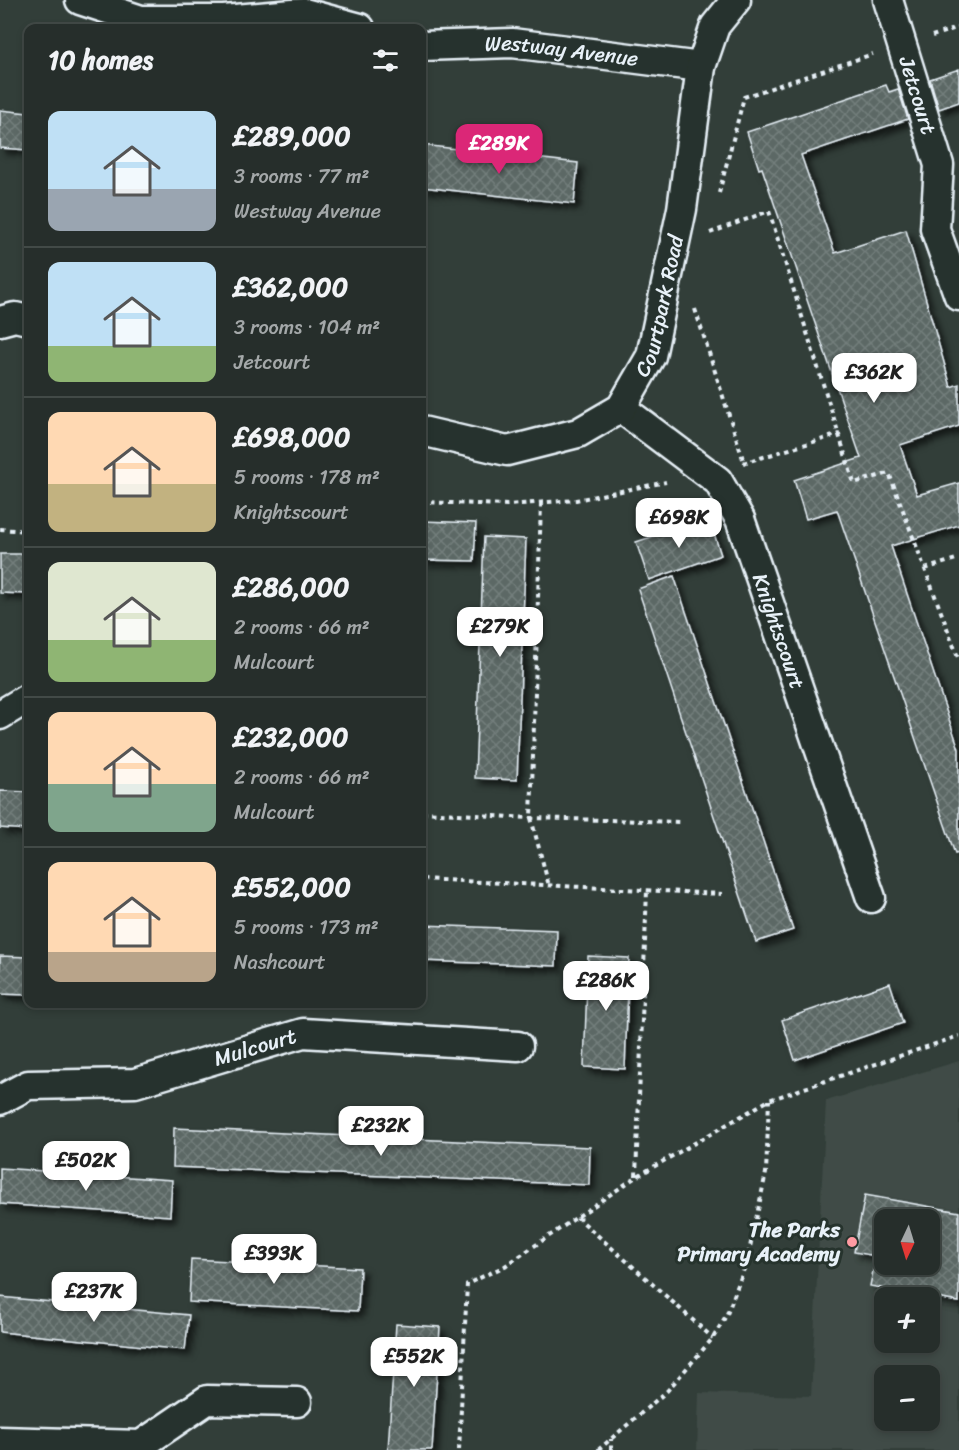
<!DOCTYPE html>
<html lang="en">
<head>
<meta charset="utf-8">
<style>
	:root { --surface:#262e2b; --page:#2e3633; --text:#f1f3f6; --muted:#a4a8a9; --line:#424a47; --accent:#db2777 }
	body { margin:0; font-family:Sriracha,sans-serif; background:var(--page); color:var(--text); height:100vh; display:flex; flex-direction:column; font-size:22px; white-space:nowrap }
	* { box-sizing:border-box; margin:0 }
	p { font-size:20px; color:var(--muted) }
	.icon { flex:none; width:33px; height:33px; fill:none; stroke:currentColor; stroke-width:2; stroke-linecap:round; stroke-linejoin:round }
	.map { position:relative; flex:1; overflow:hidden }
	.side { position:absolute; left:24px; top:24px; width:402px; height:984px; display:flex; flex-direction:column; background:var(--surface); border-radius:12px; box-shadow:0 3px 9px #0003,0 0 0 2px var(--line) }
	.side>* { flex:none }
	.needle { width:39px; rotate:184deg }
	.controls { position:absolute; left:874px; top:1209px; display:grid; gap:12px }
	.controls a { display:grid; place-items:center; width:66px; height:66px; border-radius:12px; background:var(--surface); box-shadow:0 3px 9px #0003,0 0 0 2px var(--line); font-size:30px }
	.price { position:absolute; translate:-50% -51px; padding:0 14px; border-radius:12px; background:#fff; color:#222; font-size:20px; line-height:39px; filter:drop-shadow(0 2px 3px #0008) }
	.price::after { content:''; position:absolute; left:50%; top:36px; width:18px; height:14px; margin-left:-9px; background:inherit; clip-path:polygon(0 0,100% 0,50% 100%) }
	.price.on { background:var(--accent); color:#fff }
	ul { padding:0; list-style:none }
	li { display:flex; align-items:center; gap:18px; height:150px; padding:0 24px }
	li+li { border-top:2px solid var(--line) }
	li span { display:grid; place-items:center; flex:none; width:168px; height:120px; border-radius:12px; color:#555 }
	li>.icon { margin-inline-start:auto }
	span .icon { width:72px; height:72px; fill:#fffc; stroke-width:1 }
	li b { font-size:26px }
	h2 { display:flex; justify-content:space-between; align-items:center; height:72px; padding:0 24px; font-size:26px }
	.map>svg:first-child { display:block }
	.built { fill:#3f4b46; fill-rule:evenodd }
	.building { fill:url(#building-cross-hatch); stroke:#e8f1f8; stroke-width:1.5; fill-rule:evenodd; filter:url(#shadow) }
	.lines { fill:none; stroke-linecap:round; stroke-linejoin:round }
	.street-casing { stroke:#e8f1f8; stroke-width:33 }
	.path { stroke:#e8f1f8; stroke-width:4; stroke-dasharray:4.5 4.5; stroke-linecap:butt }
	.street { stroke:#26332d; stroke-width:28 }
	.poi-dot { fill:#ff9aa2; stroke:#26332d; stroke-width:2 }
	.labels { text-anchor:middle; stroke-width:6; stroke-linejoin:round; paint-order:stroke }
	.street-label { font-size:21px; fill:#e8f1f8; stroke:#26332d }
	.poi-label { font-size:21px; font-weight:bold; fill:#e8f1f8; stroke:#26332d; text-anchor:end }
</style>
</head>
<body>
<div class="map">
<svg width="959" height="1450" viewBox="0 0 959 1450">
	<defs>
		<pattern id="building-cross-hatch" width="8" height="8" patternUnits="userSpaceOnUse" patternTransform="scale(1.5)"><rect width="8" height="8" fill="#5c6865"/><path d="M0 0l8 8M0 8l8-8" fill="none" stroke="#737e7c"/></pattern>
		<filter id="shadow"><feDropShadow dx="5.5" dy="5.5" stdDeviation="3" flood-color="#0009"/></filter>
	</defs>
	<rect width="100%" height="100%" fill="#323e39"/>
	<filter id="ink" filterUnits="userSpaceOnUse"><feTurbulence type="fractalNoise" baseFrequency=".0167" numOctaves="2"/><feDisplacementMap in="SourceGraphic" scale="12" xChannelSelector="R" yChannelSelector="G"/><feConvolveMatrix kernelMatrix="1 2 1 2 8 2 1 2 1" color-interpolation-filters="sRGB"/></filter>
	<g filter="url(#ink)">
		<path class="built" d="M959,1061V1450H697L699,1393L811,1396L826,1101ZM885,1220H930V1264H885ZM885,1298H930V1342H885ZM885,1376H930V1420H885Z"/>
		<path class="building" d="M959,69V102L939,109L930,79Z
			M886,85L889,92L898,89L908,119L801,155L835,253L906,230L951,387L959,384V426L900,445L917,495L959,483V525L891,546L959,749V853L955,854L837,510L806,519L794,480L861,458L762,168L759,169L747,132Z
			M0,110L28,113V150L0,148Z
			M422,145L578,163L574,204L422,187Z
			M709,518L721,555L649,580L636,542Z
			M422,521L476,523L474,561L422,560Z
			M484,537L526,539L517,780L475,778Z
			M0,554H28V594L0,593Z
			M674,576L793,930L756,942L638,589Z
			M0,791L28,792V830L0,828Z
			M422,925L557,930L556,966L422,961Z
			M0,956L28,957V995L0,994Z
			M588,956L629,958L625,1069L584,1067Z
			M890,983L903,1023L795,1060L782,1020Z
			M174,1128L590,1147L589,1185L173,1167Z
			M0,1168L172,1180L170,1216L0,1204Z
			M865,1195L959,1212V1302L870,1286L876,1256L854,1252ZM885,1220H930V1264H885Z
			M191,1259L360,1268L358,1311L189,1302Z
			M0,1297L189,1315L185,1350L0,1332Z
			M396,1324L440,1327L432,1450H388Z"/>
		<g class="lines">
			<g class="street-casing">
				<g id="street">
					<path d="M80,0L141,20H224L304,13L360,28"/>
					<path id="s1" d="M888,0L939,165L935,229L959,296"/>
					<path id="s2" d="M422,46L512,43L701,67"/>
					<path d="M0,321L15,317L28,320"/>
					<path id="s3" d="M621,408L718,481L740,519L871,898"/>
					<path id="s4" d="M422,431L507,451L578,433L621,408L651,356L682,209L701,67L715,26L736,0"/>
					<path d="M0,715L28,698"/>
					<path id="s5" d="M0,1100L28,1085L135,1083L303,1033L518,1046"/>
					<path d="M0,1441L141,1445L207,1400L297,1402"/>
				</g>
			</g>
			<path class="path" d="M932,36L959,27
				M719,193L744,97L873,54
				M710,233L769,211L854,483L889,473L959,660
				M695,309L743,459
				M743,463L840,434
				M422,502L507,505L576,500L666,482
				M541,503L531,818L549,886
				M0,529L28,531
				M925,569L959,558
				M422,812L531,818L682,822
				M422,879L722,894
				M636,1176L647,890
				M577,1217L713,1338
				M459,1450L467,1284L505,1266L636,1177L769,1100L959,1036
				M598,1450L667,1391L713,1338L727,1314L747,1261L766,1173L769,1100
				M611,1450V1439"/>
			<use href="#street" class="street"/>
		</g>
	</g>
	<circle class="poi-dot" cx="852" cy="1242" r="6"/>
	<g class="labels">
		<g class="street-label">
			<text dy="7" stroke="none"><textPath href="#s2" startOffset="140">Westway Avenue</textPath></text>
			<text dy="7" stroke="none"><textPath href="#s1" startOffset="100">Jetcourt</textPath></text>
			<text dy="7" stroke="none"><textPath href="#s4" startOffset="321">Courtpark Road</textPath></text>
			<text dy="7" stroke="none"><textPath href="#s3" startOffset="284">Knightscourt</textPath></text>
			<text dy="7" stroke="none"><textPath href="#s5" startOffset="264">Mulcourt</textPath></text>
		</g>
		<g class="poi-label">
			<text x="840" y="1237">The Parks<tspan x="840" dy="24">Primary Academy</tspan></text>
		</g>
	</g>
</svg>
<div class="controls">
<a><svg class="needle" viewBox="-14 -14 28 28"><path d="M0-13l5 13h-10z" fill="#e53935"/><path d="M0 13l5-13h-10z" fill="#a4a8a9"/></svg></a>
<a>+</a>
<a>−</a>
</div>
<b class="price on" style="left:499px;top:175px">£289K</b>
<b class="price" style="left:874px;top:404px">£362K</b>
<b class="price" style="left:679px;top:549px">£698K</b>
<b class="price" style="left:500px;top:658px">£279K</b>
<b class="price" style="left:606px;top:1012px">£286K</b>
<b class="price" style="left:381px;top:1157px">£232K</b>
<b class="price" style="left:86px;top:1192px">£502K</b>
<b class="price" style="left:274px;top:1285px">£393K</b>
<b class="price" style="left:94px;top:1323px">£237K</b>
<b class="price" style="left:414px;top:1388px">£552K</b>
<section class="side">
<h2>10 homes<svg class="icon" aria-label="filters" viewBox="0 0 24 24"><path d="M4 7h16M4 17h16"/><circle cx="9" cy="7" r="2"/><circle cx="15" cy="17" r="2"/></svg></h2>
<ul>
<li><span style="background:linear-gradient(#bfe0f5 65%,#9aa5b1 0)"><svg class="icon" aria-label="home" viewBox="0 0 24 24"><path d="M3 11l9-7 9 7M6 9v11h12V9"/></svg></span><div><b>£289,000</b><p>3 rooms · 77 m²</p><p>Westway Avenue</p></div></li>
<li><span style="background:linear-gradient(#bfe0f5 70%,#8fb573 0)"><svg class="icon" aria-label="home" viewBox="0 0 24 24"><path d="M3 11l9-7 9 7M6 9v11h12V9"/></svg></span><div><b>£362,000</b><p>3 rooms · 104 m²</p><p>Jetcourt</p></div></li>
<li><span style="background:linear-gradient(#ffd9b3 60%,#c2b280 0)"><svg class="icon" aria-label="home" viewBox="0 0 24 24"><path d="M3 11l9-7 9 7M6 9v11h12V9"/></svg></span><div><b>£698,000</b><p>5 rooms · 178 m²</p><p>Knightscourt</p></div></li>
<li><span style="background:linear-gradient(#dfe7d0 65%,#8fb573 0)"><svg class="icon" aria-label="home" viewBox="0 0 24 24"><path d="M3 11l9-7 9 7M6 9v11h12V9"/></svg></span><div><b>£286,000</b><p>2 rooms · 66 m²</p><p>Mulcourt</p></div></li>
<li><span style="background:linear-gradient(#ffd9b3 60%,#7fa58c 0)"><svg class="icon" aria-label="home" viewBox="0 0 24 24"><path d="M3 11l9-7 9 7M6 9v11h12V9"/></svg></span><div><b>£232,000</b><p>2 rooms · 66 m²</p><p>Mulcourt</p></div></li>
<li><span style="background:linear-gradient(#ffd9b3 75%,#b9a48a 0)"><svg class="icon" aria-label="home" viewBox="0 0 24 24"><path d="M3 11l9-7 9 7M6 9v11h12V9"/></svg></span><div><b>£552,000</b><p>5 rooms · 173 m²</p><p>Nashcourt</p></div></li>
</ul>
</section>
</div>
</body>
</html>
